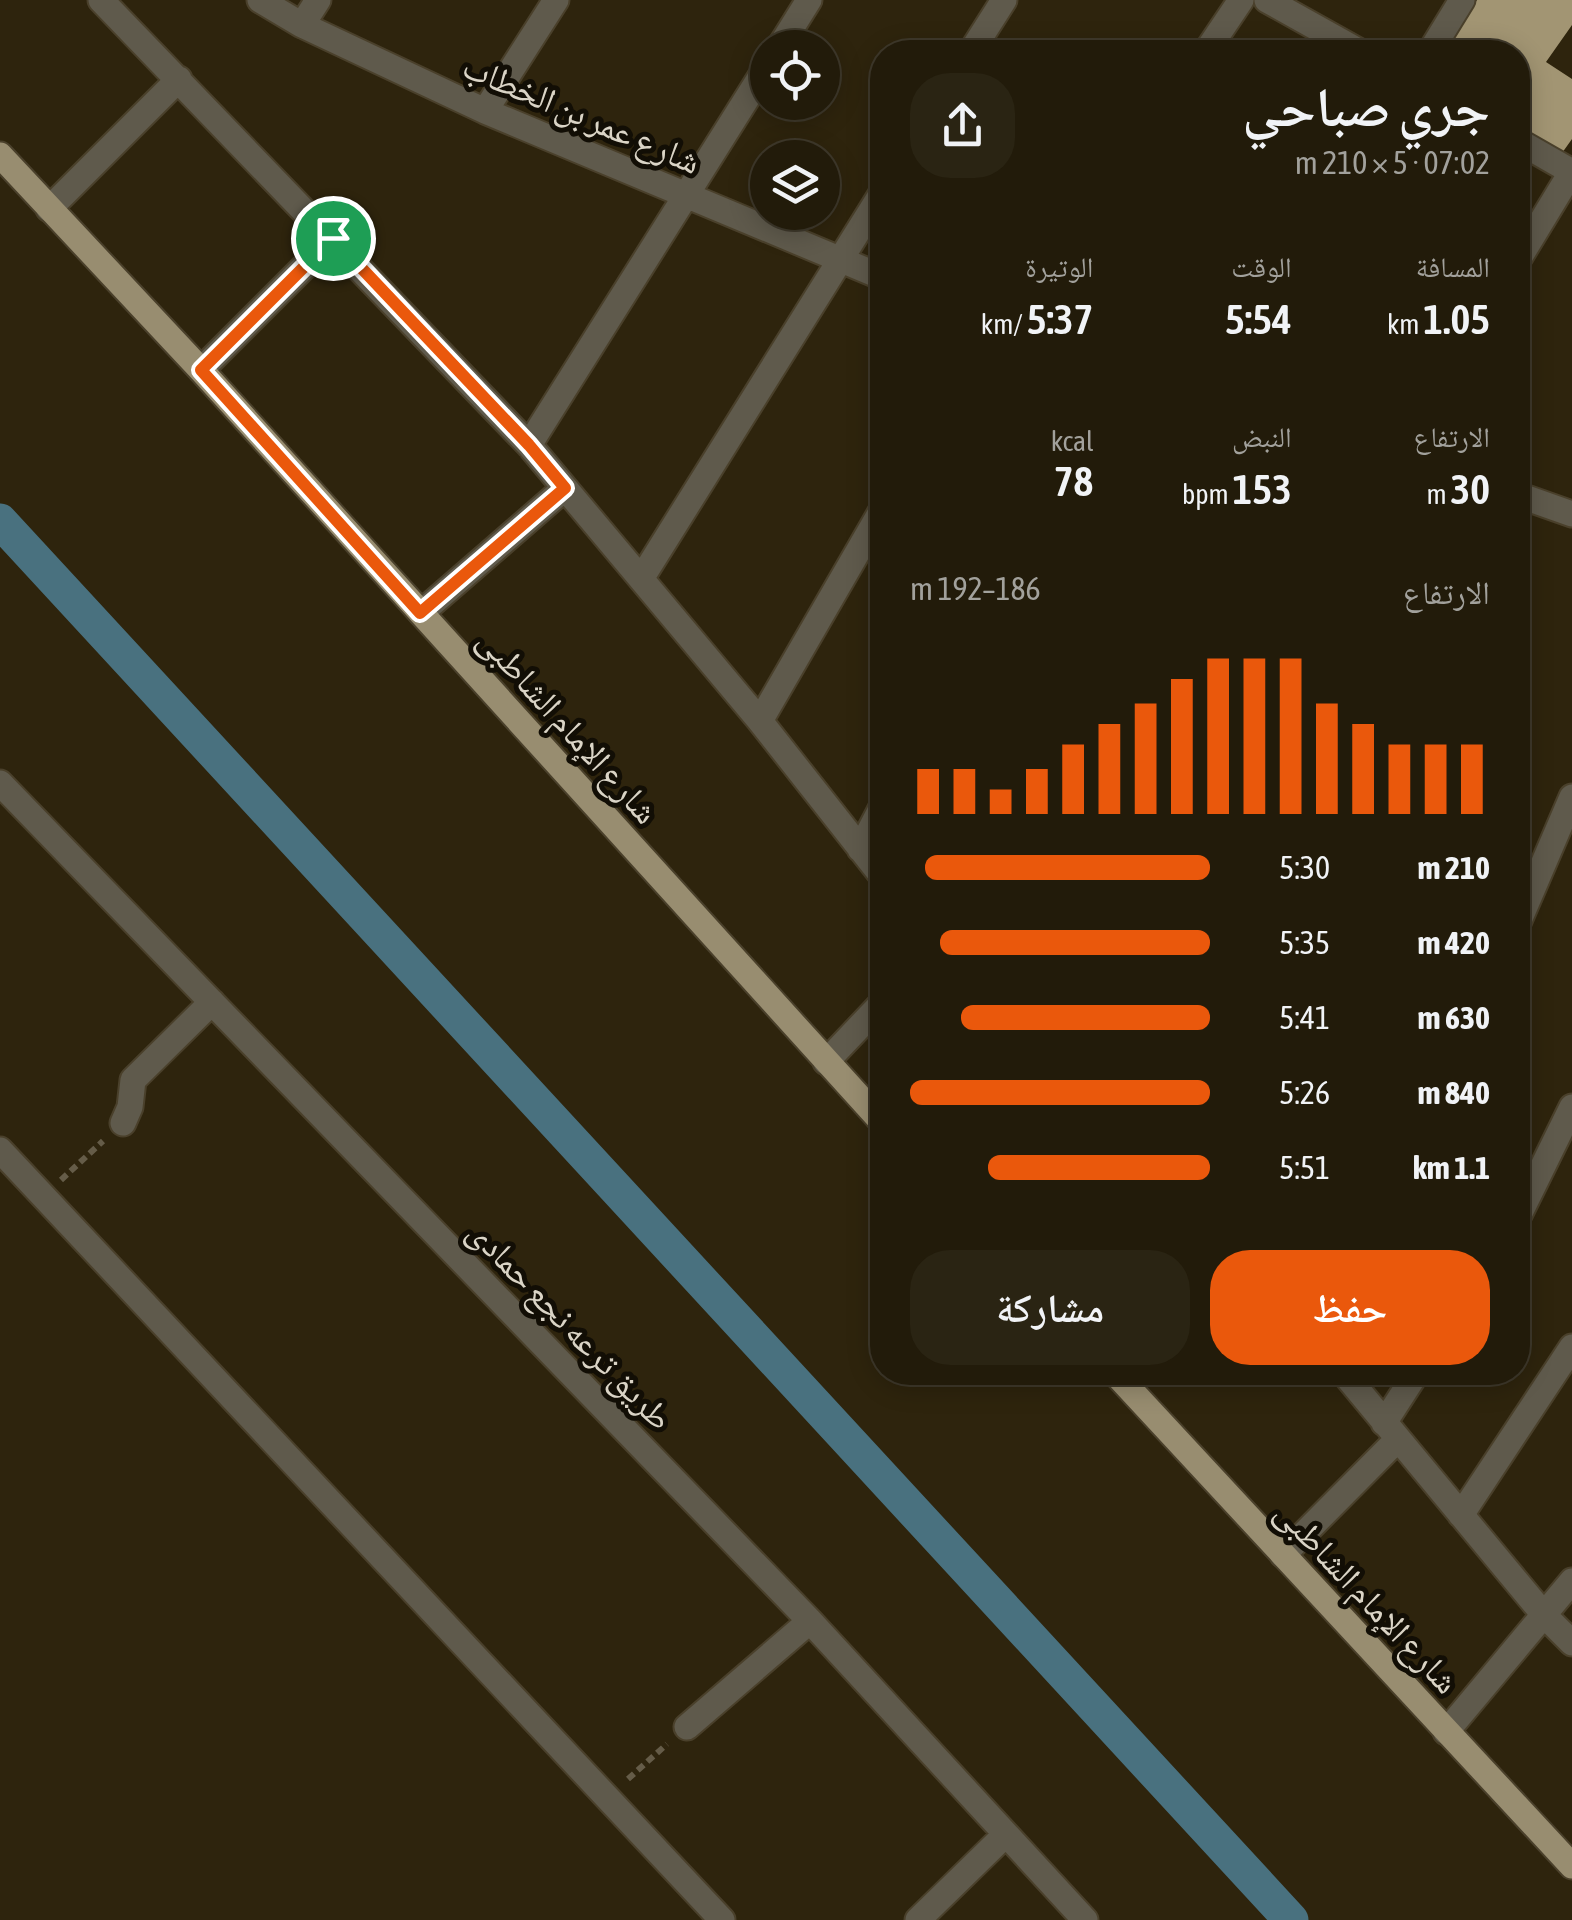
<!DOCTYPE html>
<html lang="ar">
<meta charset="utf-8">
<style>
body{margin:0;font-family:"Asap Condensed","Noto Naskh Arabic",sans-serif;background:#2a2413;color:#f1f3f6;direction:rtl;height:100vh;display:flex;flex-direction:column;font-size:38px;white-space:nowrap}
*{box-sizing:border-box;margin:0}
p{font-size:32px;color:#a2a19c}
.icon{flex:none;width:55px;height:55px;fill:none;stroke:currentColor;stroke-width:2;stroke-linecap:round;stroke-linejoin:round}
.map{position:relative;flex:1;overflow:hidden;direction:ltr}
.panel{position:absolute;left:870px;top:40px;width:660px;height:1345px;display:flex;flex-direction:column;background:#221b0a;border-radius:40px;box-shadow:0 5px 25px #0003,0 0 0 2px #3f392b;direction:rtl}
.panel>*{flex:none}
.controls{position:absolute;left:750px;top:30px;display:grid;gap:20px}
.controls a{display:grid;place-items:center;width:90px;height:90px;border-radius:50%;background:#221b0a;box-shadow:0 5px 25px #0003,0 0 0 2px #3f392b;font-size:50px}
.pin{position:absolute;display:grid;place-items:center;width:85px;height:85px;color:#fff;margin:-42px;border:5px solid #fff;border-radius:50%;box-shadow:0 2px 10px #0007}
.round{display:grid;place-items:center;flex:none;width:105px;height:105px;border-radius:40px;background:#2a2413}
.overview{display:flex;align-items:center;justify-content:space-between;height:170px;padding:0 40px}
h1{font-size:55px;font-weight:600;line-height:75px}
.metrics{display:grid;grid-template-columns:repeat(3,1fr);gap:15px;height:170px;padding:10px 40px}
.metrics div{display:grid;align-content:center}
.metrics b{font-size:42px;font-weight:600}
.metrics small{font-size:28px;font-weight:400}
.metrics p{font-size:28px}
.chart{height:280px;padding:20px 40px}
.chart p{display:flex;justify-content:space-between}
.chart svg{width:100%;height:180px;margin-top:10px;stroke:#ea580c;stroke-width:6}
.primary-button{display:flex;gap:20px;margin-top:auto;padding:20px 40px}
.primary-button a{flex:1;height:115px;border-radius:40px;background:#ea580c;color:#fff;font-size:40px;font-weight:600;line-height:115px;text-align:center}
.primary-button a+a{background:#2a2413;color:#f1f3f6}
ul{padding:0 40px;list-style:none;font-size:32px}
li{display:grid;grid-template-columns:160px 120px 1fr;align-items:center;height:75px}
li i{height:25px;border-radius:12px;background:#ea580c}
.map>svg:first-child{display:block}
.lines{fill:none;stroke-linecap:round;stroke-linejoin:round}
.canal{stroke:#49717f;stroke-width:35}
.building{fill:#a29573}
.minor-casing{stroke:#4a402b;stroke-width:29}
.major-casing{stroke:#4a402b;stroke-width:29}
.path{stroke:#655c48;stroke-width:6;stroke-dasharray:8 5;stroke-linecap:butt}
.minor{stroke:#5f5a4c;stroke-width:25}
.major{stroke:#988d70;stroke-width:25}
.route-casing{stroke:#fff;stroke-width:20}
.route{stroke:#ea580c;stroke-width:12}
.labels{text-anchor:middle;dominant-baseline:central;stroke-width:10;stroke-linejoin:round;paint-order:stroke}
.street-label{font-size:35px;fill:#dad4c6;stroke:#120e05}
</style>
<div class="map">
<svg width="1572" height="1920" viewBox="0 0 1572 1920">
<rect width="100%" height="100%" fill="#2e240d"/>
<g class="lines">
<path class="canal" d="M0,521L1291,1920"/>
</g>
<path class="building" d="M1477,0H1572V25L1546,62L1572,79V139L1562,153L1518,125V52H1442Z"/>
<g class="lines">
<g class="minor-casing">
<path id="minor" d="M101,0L529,445L760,721L882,876
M260,0L302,25L485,111L882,277
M1267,0L1360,52
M302,25L318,0
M779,48L809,0
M971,52L1004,0
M1206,52L1241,0
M1430,52L1462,0
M485,111L556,0
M1518,141L1572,172
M49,209L179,79
M1518,260L1572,171
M201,370L333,238
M529,445L768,65
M1518,495L1572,514
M641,579L882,193
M421,613L565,488
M760,721L882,510
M0,783L810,1621L1085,1920
M860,849L882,807
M1518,923L1572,797
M826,1062L882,1003
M123,1123L130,1107L133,1080L212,1002
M0,1150L722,1920
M1518,1217L1572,1107
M1343,1372L1545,1616L1572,1643
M1384,1423L1417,1372
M1461,1515L1572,1347
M1283,1555L1398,1439
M687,1727L810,1621
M1446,1732L1572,1581
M918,1920L1005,1835"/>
</g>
<g class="major-casing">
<path id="major" d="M0,155L201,370L882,1122
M1114,1372L1572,1866"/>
</g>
<path class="path" d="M61,1180L103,1141
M628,1779L667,1744"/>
<use href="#minor" class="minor"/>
<use href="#major" class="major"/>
</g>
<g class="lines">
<g class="route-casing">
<path id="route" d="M333,238L529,445L565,488L420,613L201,370Z"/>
</g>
<use href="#route" class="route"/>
</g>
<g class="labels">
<g class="street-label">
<text transform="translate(582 113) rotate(23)">شارع عمر بن الخطاب</text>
<text transform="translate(569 725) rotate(48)">شارع الإمام الشاطبى</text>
<text transform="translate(571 1324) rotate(46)">طريق ترعه نجع حمادى</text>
<text transform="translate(1368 1596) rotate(47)">شارع الإمام الشاطبى</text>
</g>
</g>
</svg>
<div class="controls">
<a><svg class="icon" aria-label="locate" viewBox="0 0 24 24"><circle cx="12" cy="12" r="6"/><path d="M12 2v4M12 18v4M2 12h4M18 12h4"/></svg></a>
<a><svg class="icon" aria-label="layers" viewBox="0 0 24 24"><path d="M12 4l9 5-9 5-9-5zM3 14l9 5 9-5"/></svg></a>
</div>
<div class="pin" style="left:333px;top:238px;background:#1e9e55"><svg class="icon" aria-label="arrive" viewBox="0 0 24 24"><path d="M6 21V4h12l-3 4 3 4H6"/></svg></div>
<section class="panel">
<div class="overview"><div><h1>جري صباحي</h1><p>07:02 · 5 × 210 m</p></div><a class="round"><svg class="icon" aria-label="share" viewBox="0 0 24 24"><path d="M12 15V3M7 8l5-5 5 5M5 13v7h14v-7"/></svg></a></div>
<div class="metrics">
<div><p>المسافة</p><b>1.05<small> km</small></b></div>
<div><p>الوقت</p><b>5:54</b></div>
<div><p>الوتيرة</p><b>5:37<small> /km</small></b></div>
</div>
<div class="metrics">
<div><p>الارتفاع</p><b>30<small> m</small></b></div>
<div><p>النبض</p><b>153<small> bpm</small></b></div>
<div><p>kcal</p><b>78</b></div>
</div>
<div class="chart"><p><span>الارتفاع</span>186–192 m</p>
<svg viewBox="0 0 160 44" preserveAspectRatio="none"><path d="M5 44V33M15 44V33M25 44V38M35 44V33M45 44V27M55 44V22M65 44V17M75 44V11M85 44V6M95 44V6M105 44V6M115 44V17M125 44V22M135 44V27M145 44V27M155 44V27"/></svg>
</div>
<ul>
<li><b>210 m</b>5:30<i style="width:95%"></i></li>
<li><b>420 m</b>5:35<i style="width:90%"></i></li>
<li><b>630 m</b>5:41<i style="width:83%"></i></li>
<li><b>840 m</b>5:26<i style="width:100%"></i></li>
<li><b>1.1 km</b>5:51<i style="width:74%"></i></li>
</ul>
<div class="primary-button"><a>حفظ</a><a>مشاركة</a></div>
</section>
</div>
